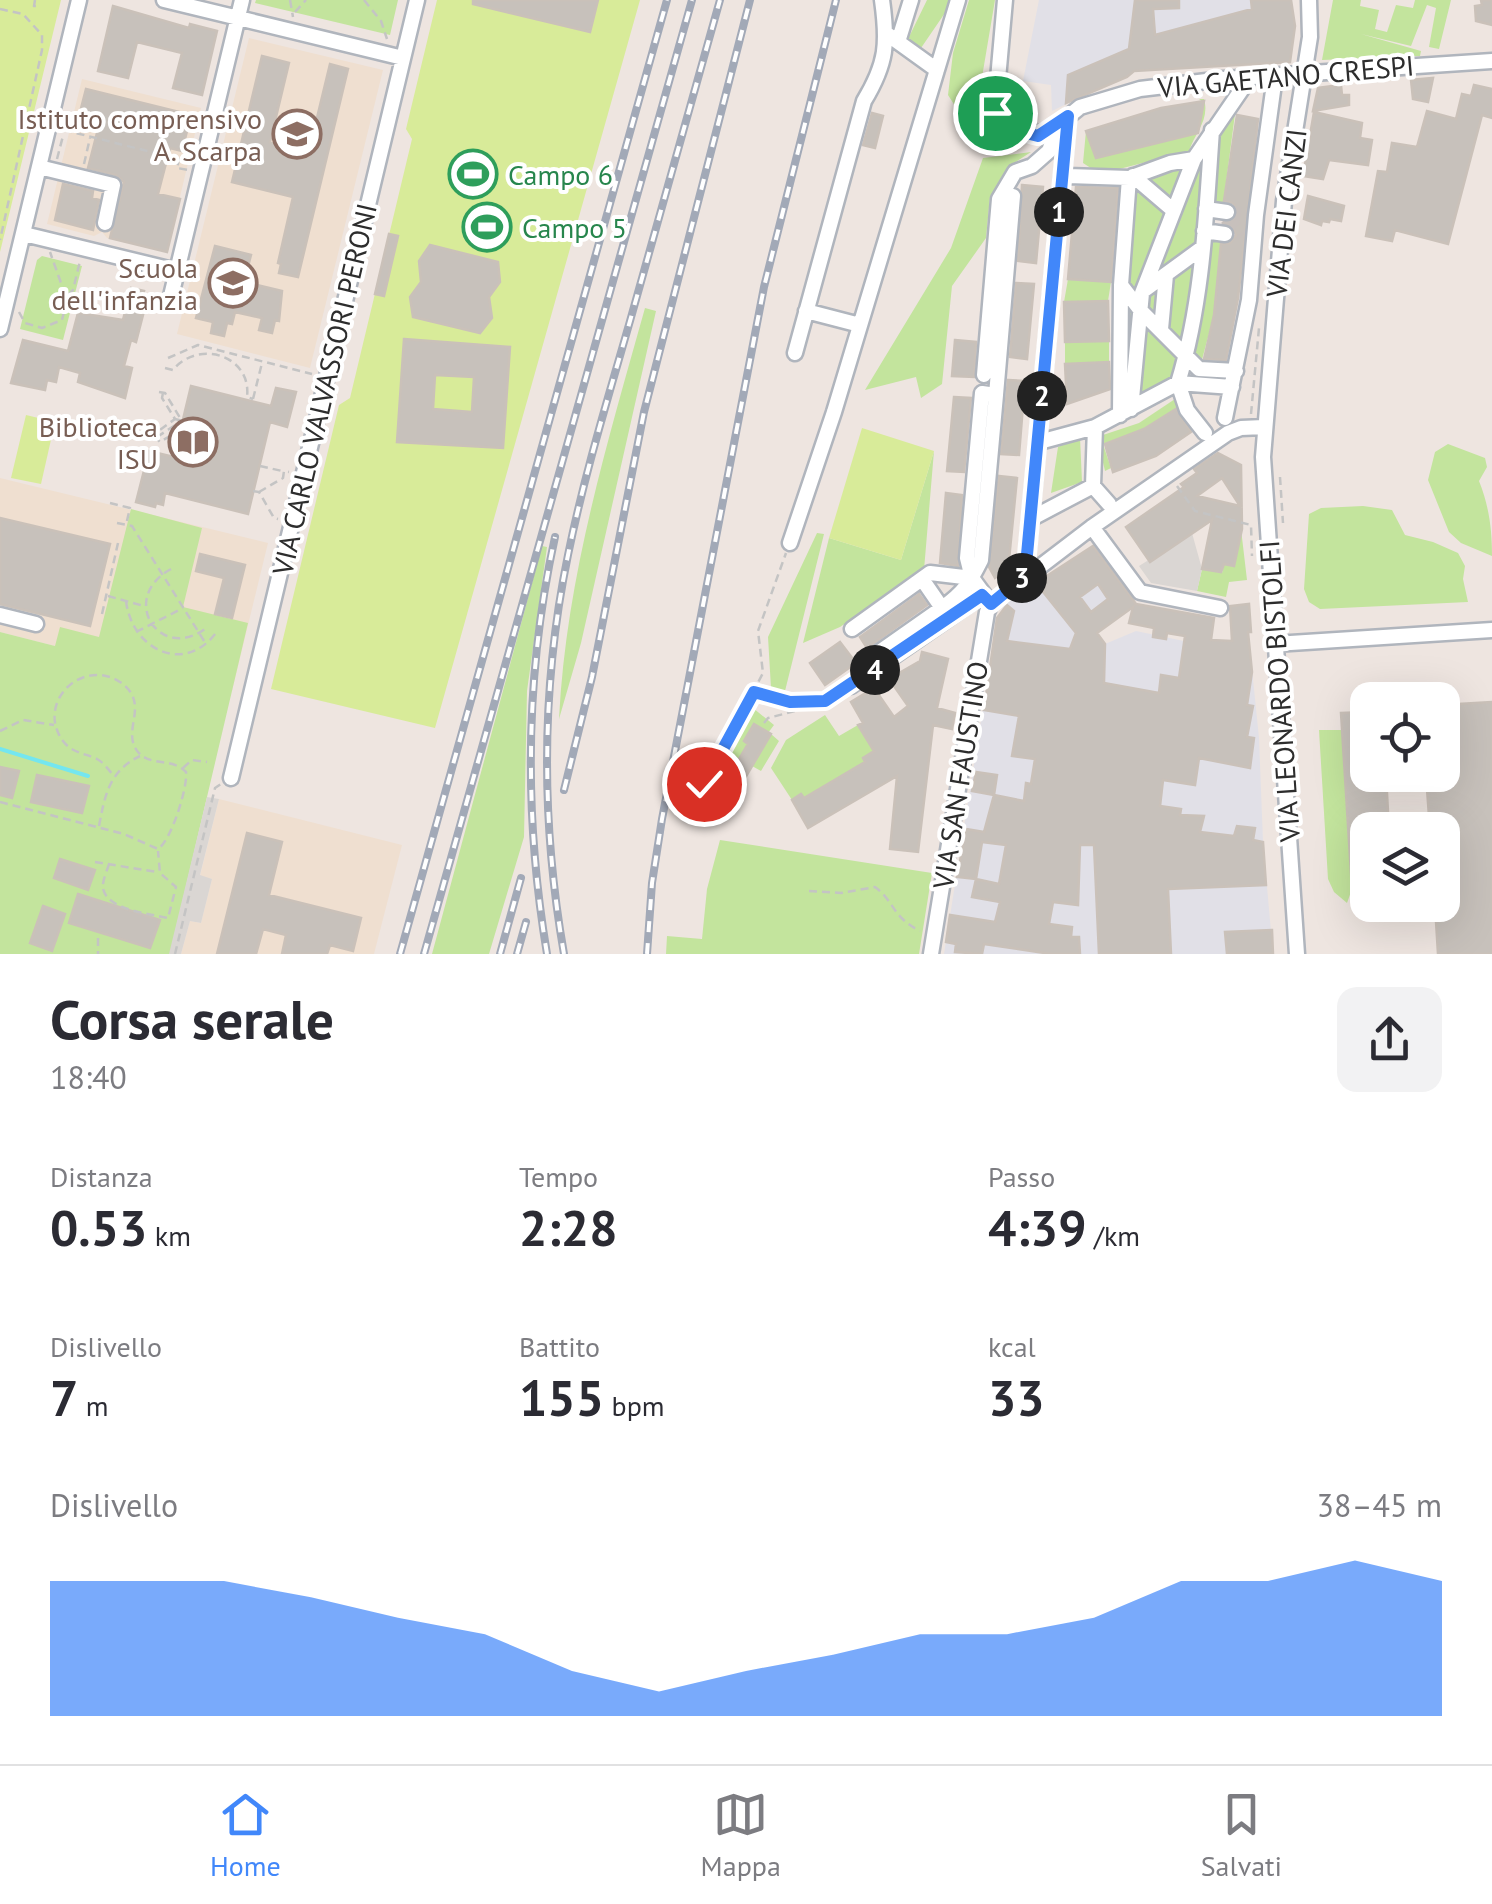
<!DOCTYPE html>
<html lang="it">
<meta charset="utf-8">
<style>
body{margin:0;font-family:"PT Sans",sans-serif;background:#f2f2f3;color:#2b2b33;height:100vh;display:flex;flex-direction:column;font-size:38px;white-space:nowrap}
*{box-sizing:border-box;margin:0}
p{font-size:32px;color:#7c7c81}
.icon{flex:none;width:55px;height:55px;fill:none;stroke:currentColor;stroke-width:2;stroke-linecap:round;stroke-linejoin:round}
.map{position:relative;height:954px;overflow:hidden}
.details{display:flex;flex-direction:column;background:#fff;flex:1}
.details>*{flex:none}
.fabs{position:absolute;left:1350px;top:682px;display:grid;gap:20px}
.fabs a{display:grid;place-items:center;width:110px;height:110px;border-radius:20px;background:#fff;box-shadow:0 10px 40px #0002;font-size:50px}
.pin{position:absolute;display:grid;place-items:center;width:85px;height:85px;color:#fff;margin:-42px;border:5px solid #fff;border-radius:50%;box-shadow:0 2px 10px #0007}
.km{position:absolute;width:50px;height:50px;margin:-25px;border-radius:50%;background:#222;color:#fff;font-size:28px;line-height:50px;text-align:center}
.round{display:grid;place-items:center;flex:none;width:105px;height:105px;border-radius:20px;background:#f2f2f3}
.head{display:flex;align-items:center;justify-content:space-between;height:170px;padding:0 50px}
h1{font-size:55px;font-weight:600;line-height:75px}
.figures{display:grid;grid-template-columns:repeat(3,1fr);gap:15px;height:170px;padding:10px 50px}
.figures div{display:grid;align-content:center}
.figures b{font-size:50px;font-weight:600}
.figures small{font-size:28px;font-weight:400}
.figures p{font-size:28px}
.chart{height:280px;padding:20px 50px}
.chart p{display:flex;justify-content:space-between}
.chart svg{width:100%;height:180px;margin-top:10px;fill:#4187fa;opacity:.7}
.menu{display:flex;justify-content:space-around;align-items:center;height:140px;border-top:2px solid #e1e1e2;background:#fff;font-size:28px;color:#7c7c81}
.menu a{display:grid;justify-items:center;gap:5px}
.menu .selected{color:#4187fa}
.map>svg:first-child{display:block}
.industrial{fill:#e1e0e7}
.education{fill:#efdfd0}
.green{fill:#c3e49d}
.pitch{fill:#d8eb99}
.plaza{fill:#dad6d3}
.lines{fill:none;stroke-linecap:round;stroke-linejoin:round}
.stream{stroke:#74e6ef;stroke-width:4}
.building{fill:#c7c1bb;stroke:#cac1b9;stroke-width:2.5;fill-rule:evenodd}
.minor-tunnel{stroke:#c7c0bc;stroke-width:14;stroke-dasharray:14 7;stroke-linecap:butt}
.minor-casing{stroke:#b0b5bd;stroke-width:19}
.path{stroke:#c4c4c4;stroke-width:2.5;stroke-dasharray:8 5;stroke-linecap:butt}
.minor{stroke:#fff;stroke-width:14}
.rail-casing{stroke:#a2a9b7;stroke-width:8}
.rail{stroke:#fff;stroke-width:4;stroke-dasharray:11;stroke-linecap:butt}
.path-bridge{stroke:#c4c4c4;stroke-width:2.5;stroke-dasharray:8 5;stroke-linecap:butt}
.route-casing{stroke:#fff;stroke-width:20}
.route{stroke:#4187fa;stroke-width:12}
.labels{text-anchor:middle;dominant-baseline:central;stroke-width:8;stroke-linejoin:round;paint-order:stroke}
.street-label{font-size:28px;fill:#2d2d2d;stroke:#fff}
.education-label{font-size:28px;fill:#785e54;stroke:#fff;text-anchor:end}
.leisure-label{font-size:28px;fill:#27864d;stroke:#fff;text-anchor:start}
</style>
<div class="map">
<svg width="1492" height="954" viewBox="0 0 1492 954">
<rect width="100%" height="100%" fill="#eee5e0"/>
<path class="industrial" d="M1039,0H1291L1295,26L1290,62L1134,71L1052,111L1051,85L1023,81Z
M1078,556L1114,607L1090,624L1105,644L1136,631L1217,648L1218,641L1249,640L1259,738L1263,842L1273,954H944L997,619L1005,604Z"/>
<path class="education" d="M249,38L383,70L310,368L177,334Z
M82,79L201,108L167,252L107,238L102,232L94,236L47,224Z
M0,478L268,543L232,691L0,632Z
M219,799L402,845L374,954H181L190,921L201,923L212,879L200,876Z"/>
<path class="green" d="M256,0H398L390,35L255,3Z
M927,0H950L947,10L921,48L908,39Z
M969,0H995L978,101L957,109L948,95L953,53Z
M1333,0H1361L1360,6L1379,10L1375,29L1387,32L1396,5L1413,8L1415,0H1451L1439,49L1429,47L1436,8L1427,5L1411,46L1361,34L1421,51L1420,56L1322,60Z
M1199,99H1204C1210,120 1195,133 1189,151L1100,174L1083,163L1086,131L1096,158L1165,139L1203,102Z
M1235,114L1223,206H1214L1213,165L1221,126Z
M1031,152L1011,165L990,197L986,238L952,286L942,384L921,398L916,377L865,390L951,248L983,158Z
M1210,158L1178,383L1120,415L1129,178L1194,159Z
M1222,237L1214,315L1200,367L1194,355L1198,342L1193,341L1202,311L1206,238Z
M42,256L82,266L63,340L20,329L37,260Z
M1068,279L1111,282L1108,301L1064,302Z
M645,308L656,311L581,643L559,719C566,578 607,444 645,308Z
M1109,341V362L1065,364V342Z
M1175,399L1180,406L1144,429L1103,444L1111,468L1105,471L1097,437L1139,423Z
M1080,437L1082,482L1051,493L1058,447Z
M1448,444L1485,458L1487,467L1479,481C1489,506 1492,529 1492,556L1461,543L1449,532L1428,480L1435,452Z
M934,451L924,570L840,627L803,643L829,538L901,560Z
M1363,506L1392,510L1405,535L1433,542L1458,553L1465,566L1463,579L1468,602L1320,609L1309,602L1304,589L1309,514L1321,508Z
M131,509L202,528L183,607L248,623L170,954H0V632L55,646L60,627L99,637Z
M1241,529L1247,580L1229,582L1226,597L1197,591L1202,569L1222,573L1224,564L1234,566Z
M817,533L824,534L785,691L771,688L768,637Z
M542,546L547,547L527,691L524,837L489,954H432Z
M753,708L774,725L768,733L748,744L758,755L771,734L779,741L761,771L727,752Z
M825,715L839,736L858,725L875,751L863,758L865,762L804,798L801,795L792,800L771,768L786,740Z
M1319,730H1342L1352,889L1347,903L1334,892L1328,879Z
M720,840L932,873L919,954H666L667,936L702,939L707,889Z"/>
<path class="pitch" d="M0,0H61L0,252Z
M437,0H640L435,728L271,689L339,405L350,398L412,139L406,129Z
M26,415L55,422L41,484L11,478Z
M862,428L934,451L901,560L829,538Z"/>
<path class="plaza" d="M1192,533L1202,569L1197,591L1151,583L1139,566Z
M207,797L219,799L200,875L212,879L201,923L190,921L181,954H169Z"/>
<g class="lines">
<path class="stream" d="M0,749L88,776"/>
</g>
<path class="building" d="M473,0H598L590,32L473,4Z
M1135,0H1179V8L1153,9L1155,35L1252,9L1251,0H1291L1295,26L1290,62L1134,71L1127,77L1066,103L1068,75L1129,49Z
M1481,0H1492V25L1476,21L1475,6L1482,5Z
M113,6L189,28L190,24L217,31L202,95L173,88L182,53L137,42L128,78L98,71Z
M262,56L289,63L270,142L309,151L330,64L348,69L298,277L279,273L281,264L278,263L293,197L232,182Z
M1433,78L1428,102L1413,99L1411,80Z
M1341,85L1342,95H1349V105L1313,111L1318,88Z
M1474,85L1492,89V118L1482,115L1448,244L1395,230L1392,241L1366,236L1378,171L1387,172L1392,143L1417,147L1427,111L1456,119L1462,94L1471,96Z
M86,89L191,115L182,151L170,148L158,194L180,199L167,252L110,238L124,182L116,175L88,168L98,129L77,124Z
M1204,101L1198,133L1096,158L1086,131L1161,108Z
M1314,112L1362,123L1360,138L1372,140L1368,165L1329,160L1323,179L1303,176Z
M872,113L883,116L875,148L863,145Z
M1237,115L1258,119L1238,298L1226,360L1204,359L1214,315L1221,244L1230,243L1236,235L1232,226L1226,223L1235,219L1237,209L1233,203L1224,201Z
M63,184L93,191L92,198L99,200L93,230L55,220Z
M1022,185L1043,187L1036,263L1018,261Z
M1076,187L1118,188L1111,282L1068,279Z
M1308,196L1344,206L1341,221L1330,219L1329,222L1322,221L1321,225L1304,219Z
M389,234L398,236L384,296L375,294Z
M430,245L498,262L500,282L489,297L492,318L480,333L413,317L410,297L421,282L419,261Z
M215,246L251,255L244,282L282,291L279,321L275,320L272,333L259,330L262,318L235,312L232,324L227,323L224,336L211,333L213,322L196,318Z
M1016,283L1034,284L1027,359L1010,357Z
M131,288L144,291L139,314L143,315L136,342L131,340L124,366L132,368L125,398L78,382L80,373L59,367L56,382L47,380L45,390L11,383L23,340L68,351L78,313L123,320Z
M1108,301L1109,341L1065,342L1064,302Z
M404,339L510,347L503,448L397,442ZM435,375L474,377L472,412L433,409Z
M955,340L976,342L974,377L952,376Z
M1109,362L1110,389L1067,404L1065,364Z
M1008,380L1025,381L1019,455L1001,454Z
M191,386L271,406L276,388L296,392L287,427L270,422L248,514L165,493L163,505L156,503L155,507L136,502L149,451L174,457Z
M954,397L971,398L964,472L947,471Z
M1176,409L1191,432L1156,456L1113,472L1105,444L1144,429Z
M1218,453L1241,465L1242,529L1234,566L1224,564L1221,572L1202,569L1212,520L1150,562L1126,527L1184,487L1181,484L1197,473L1194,469ZM1222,478L1240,506L1197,496Z
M999,476L1017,478L1009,560L1013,565L995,578L989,567Z
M946,493L962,495L958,566L940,563Z
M0,518L110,544L90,626L0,604Z
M1093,546L1136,604L1214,618L1211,640L1232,641L1230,606L1249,604L1251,632H1248L1252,672L1247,705L1253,706L1247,737L1254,738L1250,768L1199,758L1195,785L1163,780L1160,806L1181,809L1180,815L1204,816L1200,832L1234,836L1237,826L1255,828L1253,840L1263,842L1266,885L1168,889L1171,954H1099L1094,845H1080L1078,905L1053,902L1049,924L1072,927L1071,937H1079L1080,954H1051L984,944L982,954L955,952L956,944L946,942L950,915L995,922L1000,902L972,897L976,879L957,877L966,829L984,832L994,795L1024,801L1026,783L1031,784L1035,759L1012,756L1019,716L984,710L997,618L1007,605L1014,611L1007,641L1070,649L1076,633L1036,583ZM1098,584L1108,599L1091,612L1080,597ZM1133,607L1129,623L1154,628L1153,637L1166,639L1167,633L1185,636L1179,678L1161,675L1159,693L1104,683L1105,644L1097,633ZM982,842L1006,845L999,884L976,879Z
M200,554L245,565L232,618L215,614L224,578L196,571Z
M919,594L927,605L867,648L860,637Z
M840,642L856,663L825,685L810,663Z
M922,652L948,659L937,708L955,713L952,729L933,725L918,852L890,849L897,776L808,828L792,800L801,794L804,798L865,762L863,758L874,751L858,725L863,723L851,702L874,688L894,717L908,706L889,679L920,661Z
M1492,702V954H1438L1435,905H1442V830H1430L1426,775H1442V705Z
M1368,712V775H1386L1389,830H1368V888L1352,889L1341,713Z
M754,724L771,734L722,817L708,809L719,791L710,785L717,772L728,778L748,744L744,741Z
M0,767L19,771L12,798L0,795Z
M976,772L997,775L994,795L972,791Z
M37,775L89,786L82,813L31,802Z
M247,833L282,842L269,895L361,918L353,951L330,945L327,954H282L286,935L263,929L256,954H217Z
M60,859L95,870L88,890L54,878Z
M78,894L160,920L150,948L69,923Z
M43,906L65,914L52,951L30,943Z
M1272,930L1273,954H1227L1225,932Z"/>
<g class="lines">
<path class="minor-tunnel" d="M1227,212L1248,215
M1226,218L1243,235"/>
<g class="minor-casing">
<path id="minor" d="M164,0L403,58
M1005,0L995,113C1007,137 1037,139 1057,125
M887,34L937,70
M898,42L911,0
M39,167L113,185L105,223
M1068,176L1129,178
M1133,176L1174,211
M1206,209L1227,212
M1204,231L1225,234
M24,234L177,271
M1121,285L1141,311L1199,369L1236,371
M1143,291L1202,248
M171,296L242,0
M806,311L860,325
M0,329L79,0
M1161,329L1166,275
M795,353L864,101C887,63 888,43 882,0
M984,375L999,199L1015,172L1032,166L1049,151L1058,125L1080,107L1140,89L1223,79L1492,61
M996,395L1013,196
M1131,409L1142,293L1194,159L1242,89
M1120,415L1121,285L1129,178L1170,163L1194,159
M1225,418L1249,300L1256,215L1273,91
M1205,433L1187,410L1178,383L1232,387
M1043,441L1095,427
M1109,504L1093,486L1095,427L1178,383C1203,301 1206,215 1212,130
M1036,516L1093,486
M1092,527L1140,592L1220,608
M790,543L834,412L958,0
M1025,576L1068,116
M922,579L942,608C964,592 969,584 981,560L996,395L982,393L967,558L972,578L991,604
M0,615L36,624
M852,629L930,573L972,578
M1275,644L1492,630
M868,660L942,608
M851,686L982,595
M231,778L417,0
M931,954L987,612L991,604L1092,527L1228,433L1241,428L1264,427
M1297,954L1263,457L1284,201L1310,37L1309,0"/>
</g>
<path class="path" d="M35,0L34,6H37
M290,0L293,17
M364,0L381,21L387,39
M0,9L23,14L42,35V50L0,240
M295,12L306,0
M64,130L179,159L177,168L188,170
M57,159L63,136
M84,164L90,138
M68,295L73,290L80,261
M19,312L25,323L42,328L62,320L67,300L50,252
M168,358L198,345L312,374
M165,368L173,370C198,339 252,355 247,397L253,399
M159,392L165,393L182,421
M253,399L262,363
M1251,414L1259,328
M149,434L153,435L175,419L162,398L163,393
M154,436L160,442L180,430
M157,437L180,422
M260,466L282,471
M1280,477L1283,523
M1177,486L1195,511L1251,525L1252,556
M253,491L259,492L274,518L278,519
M259,492L283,478L284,471L289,472
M110,503L130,508L126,525
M117,523L132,526L206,644
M171,569C118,598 159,662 205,629
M108,596L144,606
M126,601C132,651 187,676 218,630
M102,614L118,543
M136,632L183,608
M756,692C784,701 812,709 839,693
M764,723L768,718L795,711L799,703
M0,731L23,720L54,725
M183,768L192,760L207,762
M704,785L763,673L758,631L786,553
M0,802L124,834L158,849C171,841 188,787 186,772C171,757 151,767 138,752C120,730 152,704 120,682C82,657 35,703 63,741C72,753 84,753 97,759C103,762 109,770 113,775
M99,826C105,795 109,771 140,756
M95,862L157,872
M109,864C107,871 102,881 103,888C106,910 151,914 168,918L176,887L160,873L158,851
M809,891L841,893L875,887C895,902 892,917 920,931
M98,938V954
M175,954L215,788L221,784"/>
<use href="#minor" class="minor"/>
<g class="rail-casing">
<path id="rail" d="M564,790L592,677L644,412L750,0
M400,954L667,0
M424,954L692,0
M500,954L521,878
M517,954L526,922
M547,954C524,816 525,674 555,537
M564,954C541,822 541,686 568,555C584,476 608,398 630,321C660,214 690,107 720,0
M647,954L652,883L662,819L764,287L836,0"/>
</g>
<use href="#rail" class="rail"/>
<path class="path-bridge" d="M175,419L183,421"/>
</g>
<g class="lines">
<g class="route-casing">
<path id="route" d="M704,784L754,692L790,702L825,701L982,595L991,604L1025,576L1068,116L1038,136L1007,128L995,113"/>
</g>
<use href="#route" class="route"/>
</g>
<defs>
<g id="school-ring" transform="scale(2.5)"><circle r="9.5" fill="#fff" stroke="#8d6e63" stroke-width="1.5"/><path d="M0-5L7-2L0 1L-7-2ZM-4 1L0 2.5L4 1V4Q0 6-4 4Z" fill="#8d6e63"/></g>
<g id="stadium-ring" transform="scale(2.5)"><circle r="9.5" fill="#fff" stroke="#2e9e5b" stroke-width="1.5"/><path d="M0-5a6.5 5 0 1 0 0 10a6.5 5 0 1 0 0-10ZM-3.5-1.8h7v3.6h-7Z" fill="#2e9e5b"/></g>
<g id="library-ring" transform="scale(2.5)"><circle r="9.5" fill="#fff" stroke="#8d6e63" stroke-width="1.5"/><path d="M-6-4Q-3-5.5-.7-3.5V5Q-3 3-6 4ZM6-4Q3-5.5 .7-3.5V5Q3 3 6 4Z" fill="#8d6e63"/></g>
</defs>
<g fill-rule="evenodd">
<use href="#school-ring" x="297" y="134"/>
<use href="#stadium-ring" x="473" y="174"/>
<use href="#stadium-ring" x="487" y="227"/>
<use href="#school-ring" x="233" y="283"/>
<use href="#library-ring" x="193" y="442"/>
</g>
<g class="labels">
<g class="street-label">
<text transform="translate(1286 76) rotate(-5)">VIA GAETANO CRESPI</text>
<text transform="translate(1286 213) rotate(-83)">VIA DEI CANZI</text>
<text transform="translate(324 389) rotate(-77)">VIA CARLO VALVASSORI PERONI</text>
<text transform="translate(1279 691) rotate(-94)">VIA LEONARDO BISTOLFI</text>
<text transform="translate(960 775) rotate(-81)">VIA SAN FAUSTINO</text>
</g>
<g class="education-label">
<text x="262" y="118">Istituto comprensivo<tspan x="262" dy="32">A. Scarpa</tspan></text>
<text x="198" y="267">Scuola<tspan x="198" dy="32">dell'infanzia</tspan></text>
<text x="158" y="426">Biblioteca<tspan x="158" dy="32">ISU</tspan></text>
</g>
<g class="leisure-label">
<text x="508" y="174">Campo 6</text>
<text x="522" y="227">Campo 5</text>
</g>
</g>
</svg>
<div class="fabs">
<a><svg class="icon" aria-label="locate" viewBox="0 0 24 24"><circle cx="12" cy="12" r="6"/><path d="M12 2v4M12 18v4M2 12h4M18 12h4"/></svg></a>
<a><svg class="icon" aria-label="layers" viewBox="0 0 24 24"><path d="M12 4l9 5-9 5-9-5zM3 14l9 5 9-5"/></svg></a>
</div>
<div class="pin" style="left:995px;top:113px;background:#1e9e55"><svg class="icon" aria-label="arrive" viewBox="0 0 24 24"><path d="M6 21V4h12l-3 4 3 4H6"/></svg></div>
<div class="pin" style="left:704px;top:784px;background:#d93025"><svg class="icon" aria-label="check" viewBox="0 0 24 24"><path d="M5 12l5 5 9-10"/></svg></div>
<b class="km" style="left:1059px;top:212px">1</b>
<b class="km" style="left:1042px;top:396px">2</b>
<b class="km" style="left:1022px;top:578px">3</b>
<b class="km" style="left:875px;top:670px">4</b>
</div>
<section class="details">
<div class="head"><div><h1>Corsa serale</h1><p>18:40</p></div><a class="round"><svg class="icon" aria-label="share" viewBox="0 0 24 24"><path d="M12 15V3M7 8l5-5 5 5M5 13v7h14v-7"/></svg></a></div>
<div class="figures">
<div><p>Distanza</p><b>0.53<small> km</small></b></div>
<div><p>Tempo</p><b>2:28</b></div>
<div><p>Passo</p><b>4:39<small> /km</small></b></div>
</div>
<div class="figures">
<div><p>Dislivello</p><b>7<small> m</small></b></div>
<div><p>Battito</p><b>155<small> bpm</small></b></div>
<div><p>kcal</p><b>33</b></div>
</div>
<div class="chart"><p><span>Dislivello</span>38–45 m</p>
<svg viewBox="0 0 160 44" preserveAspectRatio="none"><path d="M0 44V11L10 11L20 11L30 15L40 20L50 24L60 33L70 38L80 33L90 29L100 24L110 24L120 20L130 11L140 11L150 6L160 11V44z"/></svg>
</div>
</section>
<nav class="menu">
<a class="selected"><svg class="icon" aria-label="home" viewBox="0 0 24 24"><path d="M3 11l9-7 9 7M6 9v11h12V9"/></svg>Home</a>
<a><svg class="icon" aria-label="map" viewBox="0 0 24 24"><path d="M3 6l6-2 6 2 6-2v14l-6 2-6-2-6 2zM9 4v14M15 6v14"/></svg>Mappa</a>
<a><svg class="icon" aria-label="saved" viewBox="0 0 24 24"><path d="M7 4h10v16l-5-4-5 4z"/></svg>Salvati</a>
</nav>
